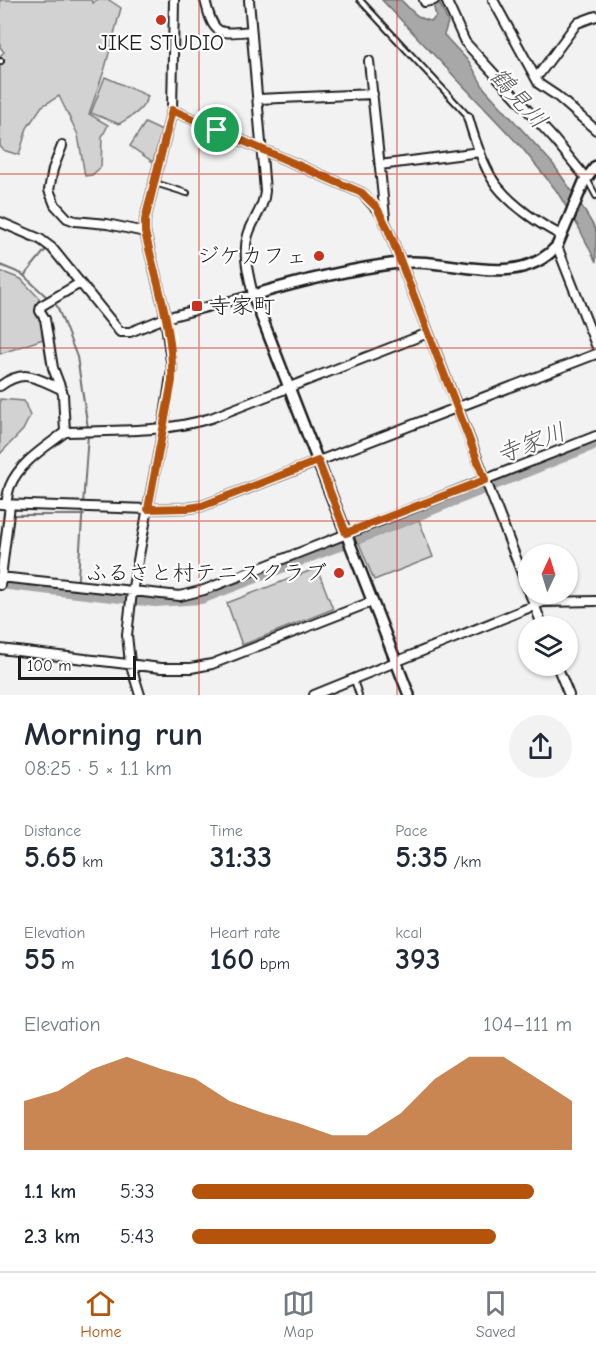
<!DOCTYPE html>
<meta charset="utf-8">
<style>
body{margin:0;font-family:"Comic Neue","Klee One",sans-serif;background:#f2f2f3;color:#1f2937;height:100vh;display:flex;flex-direction:column;font-size:22px;white-space:nowrap}
*{box-sizing:border-box;margin:0}
p{font-size:20px;color:#747a83}
.icon{flex:none;width:33px;height:33px;fill:none;stroke:currentColor;stroke-width:2;stroke-linecap:round;stroke-linejoin:round}
.map{position:relative;height:695px;overflow:hidden}
.panel{display:flex;flex-direction:column;background:#fff;flex:1}
.panel>*{flex:none}
.needle{width:39px;rotate:4deg}
.fabs{position:absolute;left:518px;top:544px;display:grid;gap:12px}
.fabs a{display:grid;place-items:center;width:60px;height:60px;border-radius:50%;background:#fff;box-shadow:0 2px 4px #0004;font-size:30px}
.scale{position:absolute;left:18px;bottom:15px;width:118px;box-sizing:border-box;padding-left:6px;border:3px solid #1c1c1c;border-top:0;font-size:16px;line-height:21px;white-space:nowrap;color:#1c1c1c;-webkit-text-stroke:4px #fff;paint-order:stroke}
.pin{position:absolute;display:grid;place-items:center;width:51px;height:51px;color:#fff;margin:-26px;border:3px solid #fff;border-radius:50%;box-shadow:0 2px 6px #0007}
.round{display:grid;place-items:center;flex:none;width:63px;height:63px;border-radius:32px;background:#f2f2f3}
.head{display:flex;align-items:center;justify-content:space-between;height:102px;padding:0 24px}
h1{font-size:33px;font-weight:600;line-height:45px}
.figures{display:grid;grid-template-columns:repeat(3,1fr);gap:9px;height:102px;padding:6px 24px}
.figures div{display:grid;align-content:center}
.figures b{font-size:30px;font-weight:600}
.figures small{font-size:16px;font-weight:400}
.figures p{font-size:16px}
.chart{height:168px;padding:12px 24px}
.chart p{display:flex;justify-content:space-between}
.chart svg{width:100%;height:108px;margin-top:6px;fill:#b45309;opacity:.7}
ul{padding:0 24px;list-style:none;font-size:20px}
li{display:grid;grid-template-columns:96px 72px 1fr;align-items:center;height:45px}
li i{height:15px;border-radius:8px;background:#b45309}
.tab-bar{display:flex;justify-content:space-around;align-items:center;height:84px;border-top:2px solid #e0e1e3;background:#fff;font-size:16px;color:#747a83}
.tab-bar a{display:grid;justify-items:center;gap:3px}
.tab-bar .selected{color:#b45309}
.map>svg:first-child{display:block}
.green{fill:#d2d2d2;stroke:#777;stroke-width:1.5}
.water{fill:#a8a8a8;stroke:#707070;stroke-width:1.5}
.lines{fill:none;stroke-linecap:round;stroke-linejoin:round}
.stream{stroke:#707070;stroke-width:2}
.river{stroke:#a8a8a8;stroke-width:14}
.service-casing{stroke:#1c1c1c;stroke-width:8}
.minor-casing{stroke:#1c1c1c;stroke-width:12}
.tertiary-casing{stroke:#1c1c1c;stroke-width:14}
.service{stroke:#fff;stroke-width:4}
.minor{stroke:#fff;stroke-width:8}
.tertiary{stroke:#fff;stroke-width:9}
.route-casing{stroke:#fff;stroke-width:12}
.route{stroke:#b45309;stroke-width:8}
.grid{fill:none;stroke:#c8321e;stroke-width:1.5;stroke-opacity:0.55}
.poi-dot{fill:#c8321e;stroke:#fff;stroke-width:2}
.labels{text-anchor:middle;dominant-baseline:central;stroke-width:4.5;stroke-linejoin:round;paint-order:stroke}
.poi-label{font-size:22px;fill:#1c1c1c;stroke:#fff;text-anchor:end}
.water-label{font-size:24px;font-style:italic;fill:#5b5b5b;stroke:#fff}
</style>
<div class="map">
<svg width="596" height="695" viewBox="0 0 596 695">
<rect width="100%" height="100%" fill="#f2f2f2"/>
<filter id="ink" filterUnits="userSpaceOnUse"><feTurbulence type="fractalNoise" baseFrequency=".0167" numOctaves="2"/><feDisplacementMap in="SourceGraphic" scale="12" xChannelSelector="R" yChannelSelector="G"/><feConvolveMatrix kernelMatrix="1 2 1 2 8 2 1 2 1" color-interpolation-filters="sRGB"/></filter>
<g filter="url(#ink)">
<path class="green" d="M0,0H91L93,3L96,0H109L121,8L105,68L89,114L108,125L102,137L101,167L92,175L85,176L78,135L59,96L42,106L27,128L19,155L3,150L0,146V56L4,52L0,47Z
M105,77L148,96C142,112 133,115 119,124L91,113Z
M145,123L162,131L153,162L130,146Z
M0,271L21,279L39,298L43,339L0,354Z
M0,399L24,401L30,416L23,430L0,454Z
M419,520L433,557L374,580L359,543Z
M317,568L333,609L242,645L227,603Z"/>
<path class="water" d="M382,0H401C410,9 419,21 432,21L436,16L432,0H438L448,22L444,35L470,63L484,88L553,164L578,200L596,230V262L578,226L556,190L522,148Z"/>
<g class="lines">
<path class="stream" d="M0,227L47,248L24,276
M0,265L22,274L49,299
M53,303L57,306L77,357L88,428
M12,515H84
M77,591L88,434"/>
<path class="river" d="M0,582L155,600L201,597L409,517L596,442"/>
<g class="service-casing">
<path id="service" d="M360,0L468,116
M0,62L1,61
M587,179L596,196
M155,183L187,193
M354,680L359,695"/>
</g>
<g class="minor-casing">
<path id="minor" d="M205,0C214,36 217,34 251,31
M424,0L425,2L434,0
M446,0L465,42L554,139L586,178
M493,0L539,84L557,96L596,130
M369,61L385,217
M535,77L540,73L577,23L596,16
M258,99L373,94
M172,110L362,193L381,214L388,229L528,589
M468,117C474,138 484,169 497,186C513,206 539,224 561,235
M62,146L53,169L49,190L55,205L67,218L75,221L107,224L145,232
M380,165L480,152
M0,222L40,239L52,248L120,332H130L165,318L253,295C249,276 242,254 248,235C253,219 264,208 265,191L249,0
M557,246L596,345
M0,386C25,368 36,378 61,389
M65,432C115,430 163,433 211,418L428,333
M0,504L148,509L188,508L202,506L596,354
M6,505C7,499 8,491 10,486C20,462 46,447 65,432L63,394L53,368L45,319L40,311L41,306L80,283
M0,577L180,596L204,590L596,436
M0,585L10,505
M530,594L543,627
M0,649L161,668H191L212,664L371,602
M557,666L569,695
M140,695L130,663L127,635L132,592L163,429L172,369L164,309L145,232V220L172,110L174,0
M314,695L543,602L596,601"/>
</g>
<g class="tertiary-casing">
<path id="tertiary" d="M409,695L253,295C301,281 349,269 398,263C449,256 516,292 557,246L584,182L596,166"/>
</g>
<use href="#service" class="service"/>
<use href="#minor" class="minor"/>
<use href="#tertiary" class="tertiary"/>
</g>
</g>
<g class="lines" filter="url(#ink)">
<g class="route-casing">
<path id="route" d="M172,110L362,193L377,208L388,229L485,480L346,533L318,461L202,506L188,508L148,509L172,381C174,331 156,281 145,232V220Z"/>
</g>
<use href="#route" class="route"/>
</g>
<path class="grid" d="M199,0V695M397,0V695M0,174H596M0,348H596M0,521H596"/>
<g class="poi-dot">
<circle cx="161" cy="20" r="6"/>
<circle cx="319" cy="256" r="6"/>
<rect x="191" y="300" width="12" height="12" rx="3"/>
<circle cx="339" cy="573" r="6"/>
</g>
<g class="labels">
<g class="poi-label">
<text x="161" y="43" text-anchor="middle">JIKE STUDIO</text>
<text x="307" y="256">ジケカフェ</text>
<text x="209" y="306" text-anchor="start">寺家町</text>
<text x="327" y="573">ふるさと村テニスクラブ</text>
</g>
<g class="water-label">
<text transform="translate(519 98) rotate(48)">鶴見川</text>
<text transform="translate(531 443) rotate(-21)">寺家川</text>
</g>
</g>
</svg>
<div class="fabs">
<a><svg class="needle" viewBox="-14 -14 28 28"><path d="M0-13l5 13h-10z" fill="#e53935"/><path d="M0 13l5-13h-10z" fill="#747a83"/></svg></a>
<a><svg class="icon" aria-label="layers" viewBox="0 0 24 24"><path d="M12 4l9 5-9 5-9-5zM3 14l9 5 9-5"/></svg></a>
</div>
<div class="scale">100 m</div>
<div class="pin" style="left:217px;top:130px;background:#1e9e55"><svg class="icon" aria-label="arrive" viewBox="0 0 24 24"><path d="M6 21V4h12l-3 4 3 4H6"/></svg></div>
</div>
<section class="panel">
<div class="head"><div><h1>Morning run</h1><p>08:25 · 5 × 1.1 km</p></div><a class="round"><svg class="icon" aria-label="share" viewBox="0 0 24 24"><path d="M12 15V3M7 8l5-5 5 5M5 13v7h14v-7"/></svg></a></div>
<div class="figures">
<div><p>Distance</p><b>5.65<small> km</small></b></div>
<div><p>Time</p><b>31:33</b></div>
<div><p>Pace</p><b>5:35<small> /km</small></b></div>
</div>
<div class="figures">
<div><p>Elevation</p><b>55<small> m</small></b></div>
<div><p>Heart rate</p><b>160<small> bpm</small></b></div>
<div><p>kcal</p><b>393</b></div>
</div>
<div class="chart"><p><span>Elevation</span>104–111 m</p>
<svg viewBox="0 0 160 44" preserveAspectRatio="none"><path d="M0 44V24L10 20L20 11L30 6L40 11L50 15L60 24L70 29L80 33L90 38L100 38L110 29L120 15L130 6L140 6L150 15L160 24V44z"/></svg>
</div>
<ul>
<li><b>1.1 km</b>5:33<i style="width:90%"></i></li>
<li><b>2.3 km</b>5:43<i style="width:80%"></i></li>
</ul>
</section>
<nav class="tab-bar">
<a class="selected"><svg class="icon" aria-label="home" viewBox="0 0 24 24"><path d="M3 11l9-7 9 7M6 9v11h12V9"/></svg>Home</a>
<a><svg class="icon" aria-label="map" viewBox="0 0 24 24"><path d="M3 6l6-2 6 2 6-2v14l-6 2-6-2-6 2zM9 4v14M15 6v14"/></svg>Map</a>
<a><svg class="icon" aria-label="saved" viewBox="0 0 24 24"><path d="M7 4h10v16l-5-4-5 4z"/></svg>Saved</a>
</nav>
